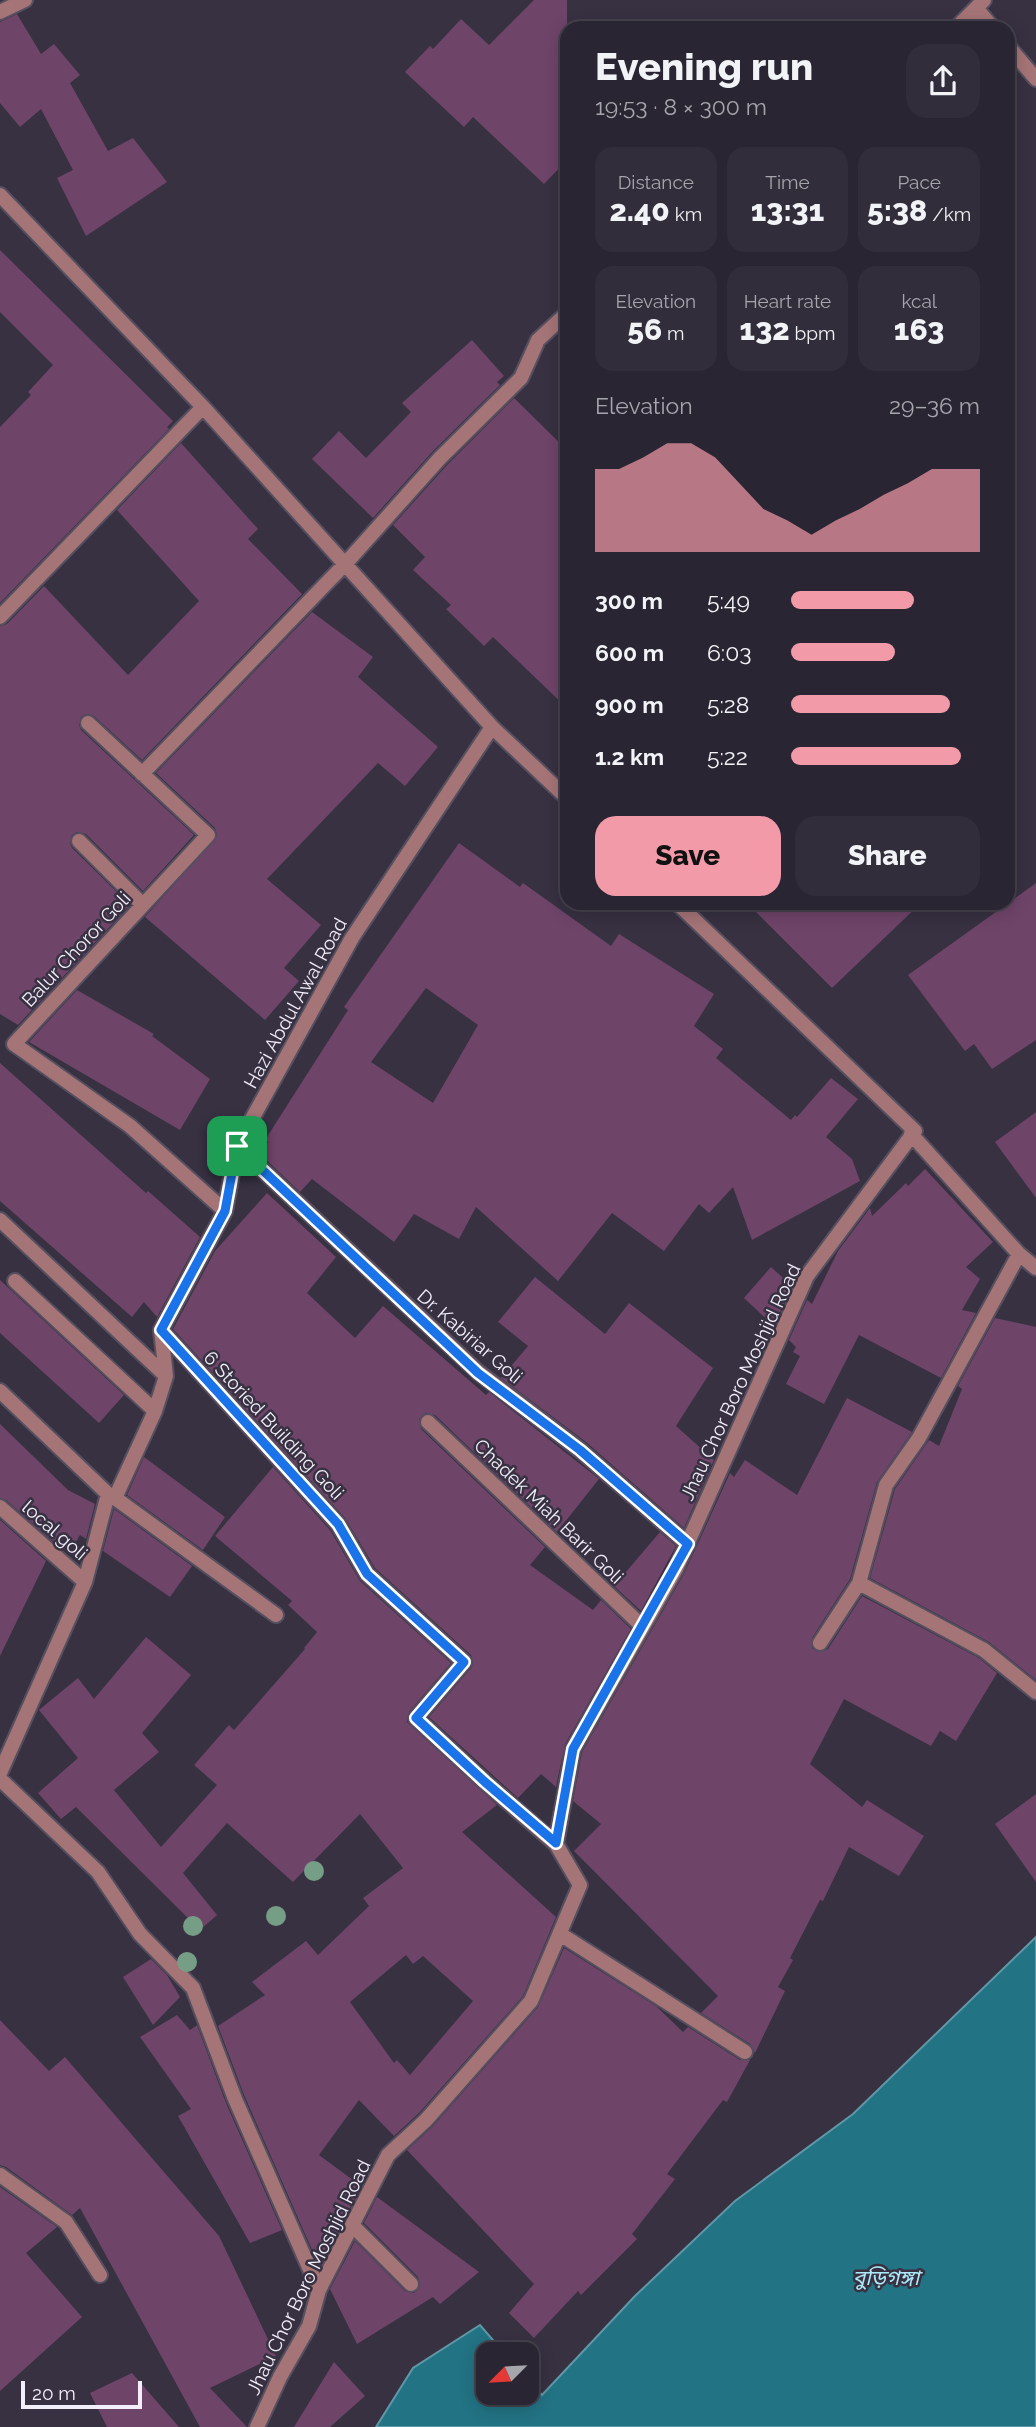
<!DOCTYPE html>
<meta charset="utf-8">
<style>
body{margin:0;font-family:Raleway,"Noto Sans Bengali",sans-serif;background:#312d3a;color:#f1f3f6;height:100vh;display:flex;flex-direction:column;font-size:26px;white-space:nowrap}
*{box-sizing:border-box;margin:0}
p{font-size:23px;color:#a5a5ac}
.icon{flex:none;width:38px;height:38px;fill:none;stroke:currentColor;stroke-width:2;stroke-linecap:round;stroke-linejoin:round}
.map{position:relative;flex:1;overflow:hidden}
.panel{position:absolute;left:560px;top:21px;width:455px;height:889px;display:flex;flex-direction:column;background:#292532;border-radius:21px;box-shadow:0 4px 18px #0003,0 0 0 2px #45424d}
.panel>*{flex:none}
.needle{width:46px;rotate:246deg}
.fabs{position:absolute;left:476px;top:2342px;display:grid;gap:14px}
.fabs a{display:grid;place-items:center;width:63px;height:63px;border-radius:14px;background:#292532;box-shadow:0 4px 18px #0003,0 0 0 2px #45424d;font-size:35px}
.scale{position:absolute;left:21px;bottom:18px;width:121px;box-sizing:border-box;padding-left:7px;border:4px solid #f2eefa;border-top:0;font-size:19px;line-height:24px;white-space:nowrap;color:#f2eefa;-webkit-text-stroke:5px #373142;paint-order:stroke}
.pin{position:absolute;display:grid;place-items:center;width:60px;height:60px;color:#fff;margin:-30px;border-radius:14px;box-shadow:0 4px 10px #0006}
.round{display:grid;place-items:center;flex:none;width:74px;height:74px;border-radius:21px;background:#312d3a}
.summary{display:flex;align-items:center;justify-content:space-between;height:119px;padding:0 35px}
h1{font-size:38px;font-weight:800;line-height:52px}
.figures{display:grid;grid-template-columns:repeat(3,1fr);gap:10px;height:119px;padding:7px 35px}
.figures div{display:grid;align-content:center;border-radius:18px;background:#312d3a;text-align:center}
.figures b{font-size:30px;font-weight:800}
.figures small{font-size:19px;font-weight:400}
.figures p{font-size:19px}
.chart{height:196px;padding:14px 35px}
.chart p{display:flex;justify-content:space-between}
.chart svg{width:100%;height:126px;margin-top:7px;fill:#f39aa9;opacity:.7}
.action{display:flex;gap:14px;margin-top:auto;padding:14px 35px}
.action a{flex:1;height:80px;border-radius:21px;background:#f39aa9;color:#111;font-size:28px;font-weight:800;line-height:80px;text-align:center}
.action a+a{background:#312d3a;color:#f1f3f6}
ul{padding:0 35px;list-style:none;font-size:23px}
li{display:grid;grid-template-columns:112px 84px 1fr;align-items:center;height:52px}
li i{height:18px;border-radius:9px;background:#f39aa9}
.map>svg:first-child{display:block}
.water{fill:#227384;stroke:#6098a7;stroke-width:2}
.building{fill:#6f4469;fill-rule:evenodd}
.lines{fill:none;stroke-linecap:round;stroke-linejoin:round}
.street-casing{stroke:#554f5f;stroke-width:18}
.street{stroke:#a57477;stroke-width:14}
.tree{fill:#769e86}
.route-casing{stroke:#fff;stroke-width:14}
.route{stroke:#1a73e8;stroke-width:9}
.labels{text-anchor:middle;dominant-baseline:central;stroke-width:5;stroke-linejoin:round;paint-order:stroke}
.street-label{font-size:19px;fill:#f2eefa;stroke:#373142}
.water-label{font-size:21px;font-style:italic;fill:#aceaf9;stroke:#373142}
</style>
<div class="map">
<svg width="1036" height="2427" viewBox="0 0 1036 2427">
<rect width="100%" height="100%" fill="#373142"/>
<path class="water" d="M1036,1937V2427H376L413,2368L480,2325L505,2354H488V2392H527V2379L542,2395L635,2296L735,2201L853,2114Z"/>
<path class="building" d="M534,0H567V160L544,184L473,117L464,127L405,72L430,46L433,49L461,19L489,45Z
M17,14L41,54L54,44L80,75L70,83L108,151L133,138L167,182L86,236L57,178L73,170L41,109L20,127L0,103V22Z
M0,250L173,421L167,427L169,429L0,603V427L31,395L28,392L53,365L0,312Z
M472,340L504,376L497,382L500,385L433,451L373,518L312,459L339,431L366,458L411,412L402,403Z
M514,398L567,450V708L493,637L484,646L446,609L451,605L413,570L425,557L393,525L447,465Z
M181,443L258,529L248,539L302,594L142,760L94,716L86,714L81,717L79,725L81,730L194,835L143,891L86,834L77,832L72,835L70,843L72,848L130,905L18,1025L0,1014V626L7,624L44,586L128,675L199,601L117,510Z
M312,612L373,657L358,677L438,747L405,786L378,763L267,879L321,925L284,968L299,981L265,1020L145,917L217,836L215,828L156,773Z
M459,843L520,887L523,883L611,946L619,934L714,994L694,1026L723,1049L716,1058L791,1120L795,1115L797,1117L831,1078L858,1099L826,1137L852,1159L860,1181L752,1240L733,1187L709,1213L699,1204L664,1251L612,1213L558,1281L476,1207L459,1239L414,1214L394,1242L312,1179L300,1192L259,1153L268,1142L265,1140L348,1010L344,1007ZM426,988L478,1025L433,1103L371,1062Z
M1036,883V1040L992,1069L974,1044L965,1051L908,975Z
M747,903H921L832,988Z
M77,990L154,1034L152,1036L210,1079L180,1130L29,1042Z
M0,1063L146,1193L148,1191L200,1237L157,1317L144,1302L132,1317L0,1201Z
M1036,1112V1198L995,1142Z
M925,1169L993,1242L966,1267L980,1279L962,1310L976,1313L941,1378L859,1335L824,1404L786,1384L800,1356L793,1352L796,1347L789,1340L807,1300L812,1304L838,1251L870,1208L872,1216L906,1183L908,1186Z
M267,1193L336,1257L307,1293L355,1338L383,1306L486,1395L489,1392L599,1479L557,1532L435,1415L426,1413L419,1419L421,1429L545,1547L530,1565L593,1610L601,1600L631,1629L565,1744L556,1787L541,1774L518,1798L429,1717L471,1668L473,1663L471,1655L375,1568L345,1518L173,1329L215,1251Z
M771,1267L792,1286L774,1326L744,1298Z
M535,1277L605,1334L629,1303L713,1368L676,1426L714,1460L684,1528L586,1442L501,1378L528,1346L498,1322Z
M0,1280L124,1395L99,1423L0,1333Z
M995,1318L1036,1327V1680L989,1642L870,1578L895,1489L929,1440L939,1446L962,1389L958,1386Z
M847,1398L912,1432L877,1482L850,1579L812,1638V1648L819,1652L828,1649L862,1596L979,1658L997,1673L956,1741L940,1731L931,1746L844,1699L810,1764L862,1807L867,1800L924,1836L899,1876L849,1847L823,1901L820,1900L790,1958L793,1960L778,1987L785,1991L755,2053L750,2044L701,2013L718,1996L574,1851L601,1824L573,1801L582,1752L684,1574L730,1473L734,1477L745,1460L797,1495Z
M0,1424L68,1490L95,1504L86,1539L80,1535L75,1544L59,1535L55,1543L6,1500L0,1498Z
M144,1457L225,1517L203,1550L127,1495Z
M273,1467L330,1530L360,1581L451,1663L409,1712L407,1722L497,1805L462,1832L556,1917L523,1996L419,2113L394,2136L359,2100L319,2155L361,2186L320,2268L244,2095L218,2026L265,1995L252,1982L306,1941L318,1955L369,1906L363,1898L403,1868L360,1814L293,1882L227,1823L183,1873L217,1915L200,1930L76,1807L61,1819L38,1793L78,1758L39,1710L78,1678L94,1699L146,1637L191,1675L142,1733L159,1752L114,1790L161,1847L217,1785L194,1765L229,1725L234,1730L305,1649L304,1648L317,1632L288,1605L292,1601L215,1536ZM406,1955L413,1964L423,1956L473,2001L410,2075L397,2060L394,2063L350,2002Z
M114,1509L192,1566L170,1597L103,1551Z
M0,1520L46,1561L0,1656Z
M660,1532L676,1546L641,1611L614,1586Z
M1036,1794V1882L995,1824Z
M564,1948L656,2006L683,2032L688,2027L740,2060H750L727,2102L723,2100L667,2174L675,2179L632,2234L637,2239L581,2295L578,2291L534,2338L509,2313L534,2284L407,2150L433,2126L538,2007Z
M151,1959L167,1975L180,1997L153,2025L123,1977Z
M177,2015L190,2030L197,2025L226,2103L282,2230L250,2243L178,2116L191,2109L140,2037Z
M0,2020L49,2071L65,2057L219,2236L276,2356L210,2388L247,2427H200L80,2208L72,2215L6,2167L0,2165Z
M0,2187L57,2227L26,2253L82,2317L0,2391Z
M377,2197L479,2272L440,2304L433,2297L357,2344L330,2289L355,2241L405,2291L414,2293L420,2286L418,2277L364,2223Z
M334,2362L365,2396L330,2427H294Z
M132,2373L179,2427H107L90,2393Z"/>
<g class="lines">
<g class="street-casing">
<path id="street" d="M977,9L993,28
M0,12L25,0
M956,28L984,0
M1008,46L1036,79
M0,195L203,407L492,727L567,798
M0,617L203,407
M88,723L208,835L14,1044L130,1126L225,1211
M142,774L346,563L440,458L521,378L538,340L567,313
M79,841L143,905
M911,1134L1019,1254L1036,1268
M237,1146L478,1372L580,1450L688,1544
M0,1220L166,1376
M1019,1254L919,1438L886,1485L859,1583L984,1650L1036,1692
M15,1281L155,1411
M161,1330L338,1524L367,1574L464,1662L416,1718L485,1782L556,1844
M0,1391L108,1494
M428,1422L643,1627
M115,1498L276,1615
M0,1507L85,1582
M820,1643L859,1583
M0,1773L85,1582L108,1494L115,1498L155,1411L166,1376L161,1330L225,1211L237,1146L352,938L492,727
M0,1779L98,1872L140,1934L193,1988L235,2099L319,2290
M560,1934L745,2052
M0,2175L66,2222L100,2275
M352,2225L411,2284
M257,2427L280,2377L309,2326L319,2290L388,2155L426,2120L531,2001L580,1885L556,1844L573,1749L676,1569L807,1276L915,1131L677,903"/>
</g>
<use href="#street" class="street"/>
</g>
<g class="tree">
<circle cx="314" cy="1871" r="10"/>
<circle cx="276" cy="1916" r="10"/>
<circle cx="193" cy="1926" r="10"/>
<circle cx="187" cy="1962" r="10"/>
</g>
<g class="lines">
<g class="route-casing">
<path id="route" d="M237,1146L478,1373L580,1450L688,1544L573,1749L556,1843L485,1782L416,1718L464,1662L367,1574L338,1524L161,1330L225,1211Z"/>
</g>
<use href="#route" class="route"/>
</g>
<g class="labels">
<g class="street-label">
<text transform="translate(76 949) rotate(-47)">Balur Choror Goli</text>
<text transform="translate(295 1003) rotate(-61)">Hazi Abdul Awal Road</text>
<text transform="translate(470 1336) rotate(41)">Dr. Kabiriar Goli</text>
<text transform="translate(740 1382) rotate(-65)">Jhau Chor Boro Moshjid Road</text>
<text transform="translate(274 1425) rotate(47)">6 Storied Building Goli</text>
<text transform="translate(549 1511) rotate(44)">Chadek Miah Barir Goli</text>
<text transform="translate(55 1530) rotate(41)">local goli</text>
<text transform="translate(308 2277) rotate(-64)">Jhau Chor Boro Moshjid Road</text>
</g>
<g class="water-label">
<text x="886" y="2277">বুড়িগঙ্গা</text>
</g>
</g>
</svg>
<div class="fabs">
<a><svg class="needle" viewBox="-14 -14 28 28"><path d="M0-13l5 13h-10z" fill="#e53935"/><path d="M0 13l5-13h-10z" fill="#a5a5ac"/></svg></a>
</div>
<div class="scale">20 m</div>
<div class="pin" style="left:237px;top:1146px;background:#1e9e55"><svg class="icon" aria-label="arrive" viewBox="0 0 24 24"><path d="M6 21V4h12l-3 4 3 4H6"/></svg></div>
<section class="panel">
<div class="summary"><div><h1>Evening run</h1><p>19:53 · 8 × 300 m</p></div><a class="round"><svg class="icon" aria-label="share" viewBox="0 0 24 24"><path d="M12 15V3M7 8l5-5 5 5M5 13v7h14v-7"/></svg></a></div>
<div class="figures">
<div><p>Distance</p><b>2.40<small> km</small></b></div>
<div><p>Time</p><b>13:31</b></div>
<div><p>Pace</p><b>5:38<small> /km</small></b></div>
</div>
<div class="figures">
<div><p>Elevation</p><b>56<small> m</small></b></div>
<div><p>Heart rate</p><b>132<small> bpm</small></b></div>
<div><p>kcal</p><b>163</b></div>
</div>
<div class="chart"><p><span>Elevation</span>29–36 m</p>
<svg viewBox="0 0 160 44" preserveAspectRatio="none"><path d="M0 44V15L10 15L20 11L30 6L40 6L50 11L60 20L70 29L80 33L90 38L100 33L110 29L120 24L130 20L140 15L150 15L160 15V44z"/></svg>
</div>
<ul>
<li><b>300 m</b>5:49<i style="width:65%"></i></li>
<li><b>600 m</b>6:03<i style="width:55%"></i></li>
<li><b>900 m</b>5:28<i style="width:84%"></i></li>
<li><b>1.2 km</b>5:22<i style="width:90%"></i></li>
</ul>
<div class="action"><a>Save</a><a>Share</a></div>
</section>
</div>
